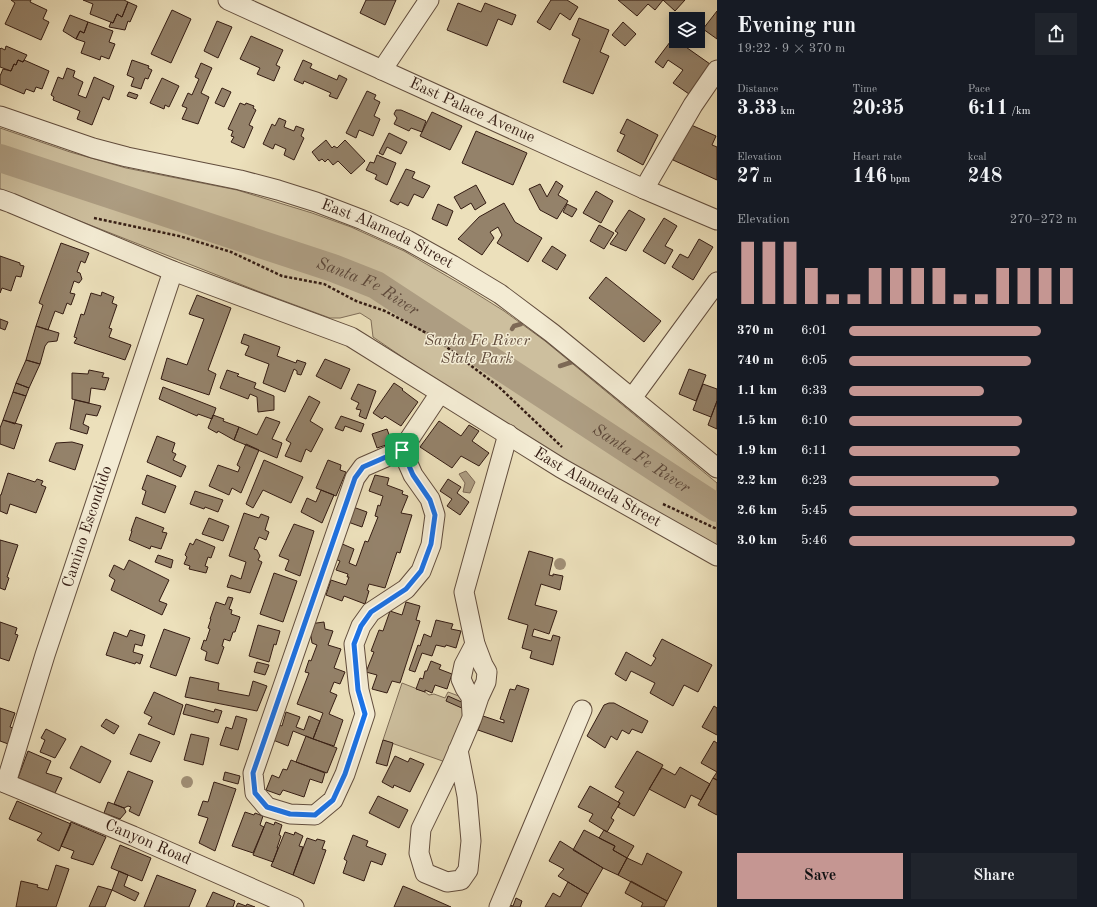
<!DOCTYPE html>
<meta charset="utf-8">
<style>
body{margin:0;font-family:"Old Standard TT",serif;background:#20242c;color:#f1f3f6;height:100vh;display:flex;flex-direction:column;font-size:15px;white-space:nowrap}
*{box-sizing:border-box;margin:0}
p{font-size:13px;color:#9ea1a6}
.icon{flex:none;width:22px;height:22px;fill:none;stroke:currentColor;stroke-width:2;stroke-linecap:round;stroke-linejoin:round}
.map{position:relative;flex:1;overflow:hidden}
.side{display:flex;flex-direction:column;background:#171b24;width:380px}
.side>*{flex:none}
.tools{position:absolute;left:669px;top:12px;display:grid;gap:8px}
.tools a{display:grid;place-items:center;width:36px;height:36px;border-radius:0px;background:#171b24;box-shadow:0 2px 10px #0003;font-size:20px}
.pin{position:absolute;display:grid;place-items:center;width:34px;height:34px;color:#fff;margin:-17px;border-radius:8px;box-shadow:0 2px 6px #0006}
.round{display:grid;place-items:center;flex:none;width:42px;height:42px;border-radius:0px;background:#20242c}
.headline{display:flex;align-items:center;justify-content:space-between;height:68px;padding:0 20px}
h1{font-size:22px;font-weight:800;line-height:30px}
.stats{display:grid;grid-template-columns:repeat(3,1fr);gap:6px;height:68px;padding:4px 20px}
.stats div{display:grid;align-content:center}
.stats b{font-size:20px;font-weight:800}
.stats small{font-size:11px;font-weight:400}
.stats p{font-size:11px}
.chart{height:112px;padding:8px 20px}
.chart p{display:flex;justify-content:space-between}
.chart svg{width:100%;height:72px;margin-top:4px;stroke:#c59692;stroke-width:6}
.action{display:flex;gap:8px;margin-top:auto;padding:8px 20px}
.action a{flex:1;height:46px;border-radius:0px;background:#c59692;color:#111;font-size:16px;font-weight:800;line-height:46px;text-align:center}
.action a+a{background:#20242c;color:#f1f3f6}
ul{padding:0 20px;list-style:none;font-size:13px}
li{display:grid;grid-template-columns:64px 48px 1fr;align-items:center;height:30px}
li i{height:10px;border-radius:5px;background:#c59692}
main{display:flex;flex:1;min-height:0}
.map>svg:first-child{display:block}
.green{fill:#cdbf9e;stroke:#806e58}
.water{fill:#ad9d82;stroke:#7d6956}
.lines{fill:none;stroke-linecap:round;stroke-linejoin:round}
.stream{stroke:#7d6956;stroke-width:4.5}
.river{stroke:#ad9d82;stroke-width:28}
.building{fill:#94826a;stroke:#341c13}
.minor-casing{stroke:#624d3d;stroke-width:21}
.path{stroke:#341c13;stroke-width:2.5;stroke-dasharray:3 2;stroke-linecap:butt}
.minor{stroke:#f3ebd3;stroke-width:19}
.tree{fill:#a08f76}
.route-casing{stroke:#fff;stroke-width:8}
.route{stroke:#1a73e8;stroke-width:5}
.labels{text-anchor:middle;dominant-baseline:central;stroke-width:3;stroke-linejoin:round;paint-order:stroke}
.street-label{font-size:16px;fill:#341c13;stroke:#f3ebd3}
.park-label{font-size:16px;font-style:italic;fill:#624d3d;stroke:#f3ebd3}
.water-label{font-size:17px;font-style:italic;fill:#5e493a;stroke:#f3ebd3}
</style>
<main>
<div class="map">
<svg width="717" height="907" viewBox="0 0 717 907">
<rect width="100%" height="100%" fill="#ece0bb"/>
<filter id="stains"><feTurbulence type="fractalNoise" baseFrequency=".005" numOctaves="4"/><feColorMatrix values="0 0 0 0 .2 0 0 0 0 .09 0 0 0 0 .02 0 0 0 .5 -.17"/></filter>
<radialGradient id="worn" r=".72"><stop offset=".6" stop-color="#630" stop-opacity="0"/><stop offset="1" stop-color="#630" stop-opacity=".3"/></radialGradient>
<path class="green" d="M0,128L70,152L126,168L237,190L312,213L351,227L404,251L469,289L504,311L545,341L717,483V552C601,483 484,414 373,337L371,320L360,313L340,318H330L260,292L14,195L0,191Z
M402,683L425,692L429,695L434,694L445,698L448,692L475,702L451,764L383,740Z"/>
<path class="water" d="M466,471L475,482L470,493L463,492L465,483L459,474Z"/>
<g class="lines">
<path class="stream" d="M512,329L514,326L521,324
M560,366L572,362"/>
<path class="river" id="s1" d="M0,158L333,268L376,285L717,508"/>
</g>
<path class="building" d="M11,0H31L30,2L47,10L43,19L49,22L41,40L5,24L15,3Z
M83,0H124L128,2L122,17L117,14L113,23L90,14L93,4Z
M366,0H396L385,25L360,13Z
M551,0H567L578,7L570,20L560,13L550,30L537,22Z
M618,0H685L675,11L663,0L655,10L648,4L637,16Z
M128,2L137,6L130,22L128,21L125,30L109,27L111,22L113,23L117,14L122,17Z
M458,3L481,12L485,3L516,15L512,25L498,19L487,46L447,30Z
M172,10L191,19L171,63L151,54Z
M717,11V39L703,29Z
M70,15L88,22L84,33L80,31L76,39L63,31Z
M579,18L609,30L600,52L609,56L593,94L563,82L580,39L572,35Z
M217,21L232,27L218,58L204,51Z
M88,22L113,31L109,42L115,44L109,59L101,56L100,60L81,53L85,42L76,39L80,31L84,33Z
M623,22L636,34L625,46L612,35Z
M251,36L283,50L276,65L280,67L274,81L257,74L260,68L240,59Z
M673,38L710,64L689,94L673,83L683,70L668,60L663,68L655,62Z
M6,46L27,55L23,62L18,60L16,65L14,64L11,71L0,67V49L1,48L5,50Z
M18,60L23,62L24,60L49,71L42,89L36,87L34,92L26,89L24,94L0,84V76L3,69L11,71L14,64L16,65Z
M132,60L149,66L148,68L152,70L148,79L145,78L141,89L131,86L134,78L127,75Z
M303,60L312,64L310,68L337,80L339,75L347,79L337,99L329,96L331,93L304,81L303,84L294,80Z
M201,63L212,68L201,93L209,97L198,124L182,119L187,108L182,106L188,93L192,95L199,79L195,77Z
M67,68L75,71L73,77L83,82L78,95L86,98L94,77L114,86L109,100L103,97L92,125L77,119L80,111L53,100L54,97L51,95L58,77L63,79Z
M162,78L179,86L169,107L165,105L164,109L150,103Z
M222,88L231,92L224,107L215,103Z
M367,91L376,95L374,99L380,102L374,116L380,119L373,136L359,130L356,138L346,133Z
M129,92L138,95L136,99L127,96Z
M240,103L245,105L246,103L254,106L253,108L256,110L249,125L253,127L244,148L231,142L234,137L231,136L233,131L228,129Z
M396,110H401L426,121L422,132L411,128L409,131L394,124L397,118L394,114Z
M432,112L462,126L450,150L420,136Z
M279,118L286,121L284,127L294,131L296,126L304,129L301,136L304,138L294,160L284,155L286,149L275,144L273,149L263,144L272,124L275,126Z
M627,119L658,135L643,165L617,151L625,135L620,133Z
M689,124L716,136L712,145L717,147V180L673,160Z
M476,131L527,153L513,185L462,163Z
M389,133L407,142L401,154L387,147L383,155L379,153Z
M326,140L332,148L334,146L337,148L345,140L365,161L351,174L338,161L333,165L328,159L325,162L322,159L319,161L312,152Z
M377,155L396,163L387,185L375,179L377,175L366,170L370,162L374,163Z
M406,169L415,172L412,178L430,186L423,198L414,194L408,206L400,202L398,205L390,201Z
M556,181L563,186L558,195L568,201L557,219L540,210L529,189L540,184L547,197Z
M476,185L486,203L475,210L471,203L461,209L454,197Z
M596,191L613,201L601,223L583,213Z
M504,203L515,222L542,238L528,262L497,243L502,235L498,227L490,232L494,238L482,255L458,239L479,217Z
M438,204L453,211L447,226L432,219Z
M567,204L577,209L572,217L563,212Z
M629,210L645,219L626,251L610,244L618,233L615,231Z
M664,218L677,226L665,246L673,250L665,264L643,251Z
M599,225L614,233L604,249L590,241Z
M699,239L713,247L693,280L672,267L680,254L688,258Z
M61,243L89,253L85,263L81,261L77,272L80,273L82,279L79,283L74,281L70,293L75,294L71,305L67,303L63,314L55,311L48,330L36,326L43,305L39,303Z
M552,246L566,255L557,270L542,261Z
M0,256L20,263V265L24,266L21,277L16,276L11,291L2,288L0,293Z
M606,277L661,321L644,342L589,298Z
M102,292L114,297L112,303L117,305L109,328L112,329L109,337L131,345L125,360L74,343L77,338L74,337L81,314L84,315L91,293L101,296Z
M197,295L231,308L208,370L216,374L209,395L161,379L167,358L187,365L204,319L189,314Z
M0,319L8,322L5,330L0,328Z
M36,326L59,333L57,341L48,342L45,346L40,364L26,360Z
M244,334L280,347L277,356L296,363L297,360L306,363L301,375L297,374V371L294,369L285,392L263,383L269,364L245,355L249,346L241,343Z
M325,359L350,369L341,389L316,376Z
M26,360L40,364L29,388L16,383Z
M689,369L706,375L696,401L679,394Z
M89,370L104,373L102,377L109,378L105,390L91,388L89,403L72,399V373L88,374Z
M227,370L239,374L237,376L256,383L254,388L274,396V410L258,412L257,397L250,394L248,399L220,388Z
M16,383L29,388L26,396L13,392Z
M394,383L403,389L402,390L418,402L401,426L385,416L382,419L373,413Z
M358,384L376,391L366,419L359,416L361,410L356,409L359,403L351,399Z
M703,384L717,389V401L711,417L693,410Z
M163,387L216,408L212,419L198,414L197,416L159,399Z
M13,392L26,396L15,424L3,420Z
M309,396L320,402L310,421L323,429L311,452L306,449L301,462L285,456L291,443L286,440Z
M75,400L101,406L97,416L86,414L83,424L89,427L87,434L70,429Z
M717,401V429L708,425Z
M213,415L224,419L223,421L239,427L234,440L218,431L217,433L208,428Z
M341,416L364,424L361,432L345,426L343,431L335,428Z
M266,417L280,422L272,439L282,443L277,458L234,440L239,427L257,435Z
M3,420L22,425L14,449L0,444V428Z
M439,421L461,436L469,425L479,431L472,441L489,453L479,466L461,456L452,468L420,447Z
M387,429L392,443L377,448L372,434Z
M157,436L175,443L172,452L176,454L173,460L186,466L181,477L147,462Z
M72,442L83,445L75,470L49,461L56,443Z
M246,444L259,450L241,493L232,488L229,495L209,486L218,465L238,472L240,467L237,465Z
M264,460L303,477L291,503L263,490L253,508L246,504Z
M328,460L341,465L340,470L346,472L336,496L316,488Z
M8,473L35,482L37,479L43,481L41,485L46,487L36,513L10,504L7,514L0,511V495H1Z
M147,475L176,486L165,513L142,504L146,491L142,489Z
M375,475L389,478L387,485L403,491L402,494L408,496L401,513L412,515L400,553L397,552L385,588L369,584L367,590L369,591L365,604L344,596L342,601L326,595L331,580L346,585L349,577H347L348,574L336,570L340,561L335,559L340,543L354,549L349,563L356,566L365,541L368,542L378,517L375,516L378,505L380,506L383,496L369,491Z
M448,479L461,487L457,493L469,502L460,515L447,506L452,499L440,491Z
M321,490L334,495L322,523L301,512L307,498L316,502Z
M195,491L223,500L218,512L205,507L204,509L190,504Z
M353,507L367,512L362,527L348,522Z
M244,513L259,518L261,514L269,517L265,530L269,532L266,540L259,537L254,549L257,550L260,556L258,560L262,562L250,593L227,587L231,575L241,579L246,562L229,556Z
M136,517L164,528L162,532L167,533L161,549L151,546L150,549L129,540L132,531H131Z
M209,518L229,526L223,541L202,534Z
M294,524L314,531L300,576L285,570L289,560L279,556Z
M196,539L215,547L211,558L208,557L205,566L208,567L206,573L189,569L190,566L184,564L187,557L185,555L190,543L193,545Z
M0,540L18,545L7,577L9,578L5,590L0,588Z
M529,551L553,558L549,575L553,576V574L563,576L560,590L541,584L535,605L557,611L549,634L534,629L532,636L551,641L553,635L560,637L553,665L530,658L532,651L522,648L528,625L508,619Z
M158,555L173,560L171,568L155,562Z
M129,560L169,580L159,601L167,604L162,615L111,590L115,580L109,576L114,565L124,570Z
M274,573L297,581L283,622L260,614Z
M228,597L233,598L229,609L232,610L231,614L240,617L235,632H233L230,641L224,639L222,646L224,647L218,664L205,660L207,652L201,649L204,640L206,641L210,629L208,628L211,619H210L216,602L225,605Z
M406,602L420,606L416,620L420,621L400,683L392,681L387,693L372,689L377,675L366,672L374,652L371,651L379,630L383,631L390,611L402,615Z
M436,620L453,624L451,629L461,631L456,648L446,645L445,647L436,645L432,656L422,653L415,672L409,670L418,645L420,646L424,634L431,637Z
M0,622L17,628L15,634L18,635L9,661L0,658Z
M324,622L325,629L333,631L328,645L341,649L334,668L345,672L340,684L334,682L330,692L337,695L329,714L343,720L334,746L313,739L323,713L297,704L309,673L305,672L309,660L311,661L317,645L312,643L309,624Z
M258,625L280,631L276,645L274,644L269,662L249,656Z
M164,629L190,638L176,676L150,667Z
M130,630L145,635L142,646L135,644L133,652L143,655L140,664L136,662L135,664L106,655L114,632L127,637Z
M662,639L712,665L698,692L684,685L673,706L650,693L655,683L631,671L626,681L615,674L626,652L651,666L656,658L653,656Z
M431,661L441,665L439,669L452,674L447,689L435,685L432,693L425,690V692L416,689L420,678L423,679L425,671H427Z
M257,662L269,665L265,675L254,672Z
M190,677L219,683L218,690L249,696L253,681L267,686L257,711L185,697Z
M517,685L529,689L512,742L478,730L483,716L504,723V720L500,719L510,689L515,690Z
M154,692L183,705L174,735L148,724L152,717L144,713Z
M448,696L466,704L464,709L446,701Z
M609,703H614L648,721L642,733L632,729L629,734L622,730L617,740L611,736L605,748L587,736L604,705Z
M186,704L214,712L215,709L222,711L218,723L183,714Z
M714,706L717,708V735L702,727Z
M0,708L15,713L10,727L16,729L11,745L0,741Z
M286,712L300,717L296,727L304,730L309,716L320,721L313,739L293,731L288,746L273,740L279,725L282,726Z
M236,716L247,719L238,750L220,745L226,727L232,729Z
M106,719L119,726L114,734L101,726Z
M46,729L66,739L55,758L40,752L45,740L41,738Z
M139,734L160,742L151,762L130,754Z
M191,734L209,738L203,765L184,760Z
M306,736L337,748L327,773L296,762Z
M383,740L393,743L387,766L376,763Z
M714,741L717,743V780L713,778L717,772L701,763Z
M81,746L111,761L100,783L70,768Z
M28,751L51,761L46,773L62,778L55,793L18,778Z
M637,751L663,765L634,816L618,807L620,803L618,802L624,792L615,787Z
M395,756L408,762L410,758L424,764L410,792L394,785L393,788L382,782Z
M291,760L325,773L322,783L310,779L304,797L283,790L280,795L266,790L272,775L279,778L283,769L287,770Z
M680,767L710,784L701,800L691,795L685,808L649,789L662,768L675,775Z
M128,771L153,781L139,816L129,811L131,807L128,806L124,808L114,804Z
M225,772L240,776L238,784L223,780Z
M713,778L717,780V815L698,805Z
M214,782L236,789L215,851L199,843L208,818L198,815L203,801L208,802Z
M590,786L620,803L611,818L614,820L607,832L589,821L593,814L578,807Z
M378,796L408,810L399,828L369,813Z
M17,801L71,824L59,851L37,840L42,833L9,819Z
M108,802L124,808L126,812L120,819L104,813Z
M245,812L254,815L255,813L263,816L260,825L264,827L253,853L232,846Z
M71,822L106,837L93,865L71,858L74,851L61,846Z
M266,822L274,825L275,822L282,825L279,835L281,836L277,848H278L273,862L253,855Z
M584,830L615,846L613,850L627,858L618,875L603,868L573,850Z
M604,830L634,846L627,858L613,850L615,846L599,838Z
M285,832L294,835L295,832L303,836L299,846L303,847L293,875L271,866Z
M353,835L368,841L366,846L386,854L382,865L371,861L364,881L343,873L347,861L344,859Z
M307,838L316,841L317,839L325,841L322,849L326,850L314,884L293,875Z
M560,841L603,868L588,894L558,876L564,869L549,861Z
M120,845L151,858L142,881L111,868Z
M647,853L682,872L667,901L618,875L627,858L642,865Z
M56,865L69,869L56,907H16L21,881L38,885L37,887L48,890Z
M119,871L128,875L124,886L139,893L135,901L112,890Z
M157,875L196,890L189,907H144Z
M631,881L667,901L664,907H641L643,903L625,893Z
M568,882L588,894L581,907H545L553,893L560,897Z
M98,886L112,890L105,907H89Z
M403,886L415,891L451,907H394Z
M213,892L235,901L233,907H206Z
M516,898L522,901L520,907H508L509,905L513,906Z
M238,903L246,906L247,904L255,907H236Z"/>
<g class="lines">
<g class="minor-casing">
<g id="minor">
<path id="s2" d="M228,0L644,189L717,220"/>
<path d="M382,70L429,0"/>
<path id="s3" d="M0,116L93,148L127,157L240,180L278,190L316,202L363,220L407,240L452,265L500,294L552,333L717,468"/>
<path d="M644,189L693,105L717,70"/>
<path id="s4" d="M0,199L11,203L173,271L351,337L561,468L717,556"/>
<path d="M632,398L717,282"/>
<path d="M402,450L363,467L355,478L253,773L255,793L267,807L290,814L315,815L333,800L345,774L365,714L359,690L354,644L361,626L371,612L406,589L421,571L431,545L435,515L430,499L413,475L402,450L440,393"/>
<path d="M472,714L471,697L465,688L461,679L464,665L475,644"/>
<path d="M458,750L467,796L471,841L468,870L461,880L447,882L425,873L419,853L421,829L452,765L472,718L479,697L486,682L487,672L483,665L475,644L464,592L508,434"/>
<path id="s5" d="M0,781L133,836L294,907"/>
<path id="s6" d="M6,783L45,655L173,271"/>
<path d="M499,907L582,710"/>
</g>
</g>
<path class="path" d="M94,218L179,236L231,252L282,276L324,284L356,301L385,311L432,336L499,387L562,447
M663,504L717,529"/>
<use href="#minor" class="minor"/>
</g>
<g class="tree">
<circle cx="560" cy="564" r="6"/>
<circle cx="187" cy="782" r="6"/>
</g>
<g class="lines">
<g class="route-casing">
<path id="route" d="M402,450L413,475L430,500L435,515L431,544L421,571L406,589L371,612L361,626L354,644L358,690L365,714L345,774L333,800L315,815L290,814L267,807L255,793L253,773L355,478L363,467Z"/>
</g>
<use href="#route" class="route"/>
</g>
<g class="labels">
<g class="street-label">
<text stroke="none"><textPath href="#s2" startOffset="268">East Palace Avenue</textPath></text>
<text stroke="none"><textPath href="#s3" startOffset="406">East Alameda Street</textPath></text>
<text stroke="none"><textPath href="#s4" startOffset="666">East Alameda Street</textPath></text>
<text stroke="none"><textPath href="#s6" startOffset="269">Camino Escondido</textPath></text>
<text stroke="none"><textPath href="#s5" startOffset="160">Canyon Road</textPath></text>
</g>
<g class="park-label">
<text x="477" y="341">Santa Fe River<tspan x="477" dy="18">State Park</tspan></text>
</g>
<g class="water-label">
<text stroke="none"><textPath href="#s1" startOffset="390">Santa Fe River</textPath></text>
<text stroke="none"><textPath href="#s1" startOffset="714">Santa Fe River</textPath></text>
</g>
</g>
<rect width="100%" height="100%" filter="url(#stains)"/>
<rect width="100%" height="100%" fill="url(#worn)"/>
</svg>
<div class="tools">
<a><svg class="icon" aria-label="layers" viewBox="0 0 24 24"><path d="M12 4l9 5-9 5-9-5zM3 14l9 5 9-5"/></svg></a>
</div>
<div class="pin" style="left:402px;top:450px;background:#1e9e55"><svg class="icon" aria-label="arrive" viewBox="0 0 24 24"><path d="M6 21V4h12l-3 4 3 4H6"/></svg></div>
</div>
<section class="side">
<div class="headline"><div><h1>Evening run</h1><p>19:22 · 9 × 370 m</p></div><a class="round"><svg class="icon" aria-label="share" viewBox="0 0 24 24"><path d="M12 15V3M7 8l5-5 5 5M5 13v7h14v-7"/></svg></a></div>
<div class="stats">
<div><p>Distance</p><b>3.33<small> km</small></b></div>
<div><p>Time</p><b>20:35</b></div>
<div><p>Pace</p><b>6:11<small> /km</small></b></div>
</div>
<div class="stats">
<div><p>Elevation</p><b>27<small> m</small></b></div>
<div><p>Heart rate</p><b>146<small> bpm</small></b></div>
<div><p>kcal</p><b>248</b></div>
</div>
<div class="chart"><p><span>Elevation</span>270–272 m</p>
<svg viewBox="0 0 160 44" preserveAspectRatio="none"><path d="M5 44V6M15 44V6M25 44V6M35 44V22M45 44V38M55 44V38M65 44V22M75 44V22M85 44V22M95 44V22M105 44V38M115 44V38M125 44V22M135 44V22M145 44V22M155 44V22"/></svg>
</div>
<ul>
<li><b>370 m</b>6:01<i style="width:84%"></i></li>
<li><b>740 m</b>6:05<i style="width:80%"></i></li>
<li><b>1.1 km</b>6:33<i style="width:59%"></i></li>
<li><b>1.5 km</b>6:10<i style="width:76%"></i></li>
<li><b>1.9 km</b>6:11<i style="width:75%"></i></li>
<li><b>2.2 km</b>6:23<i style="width:66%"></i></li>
<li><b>2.6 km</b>5:45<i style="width:100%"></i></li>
<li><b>3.0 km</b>5:46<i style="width:99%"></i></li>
</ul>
<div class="action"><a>Save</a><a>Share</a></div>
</section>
</main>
